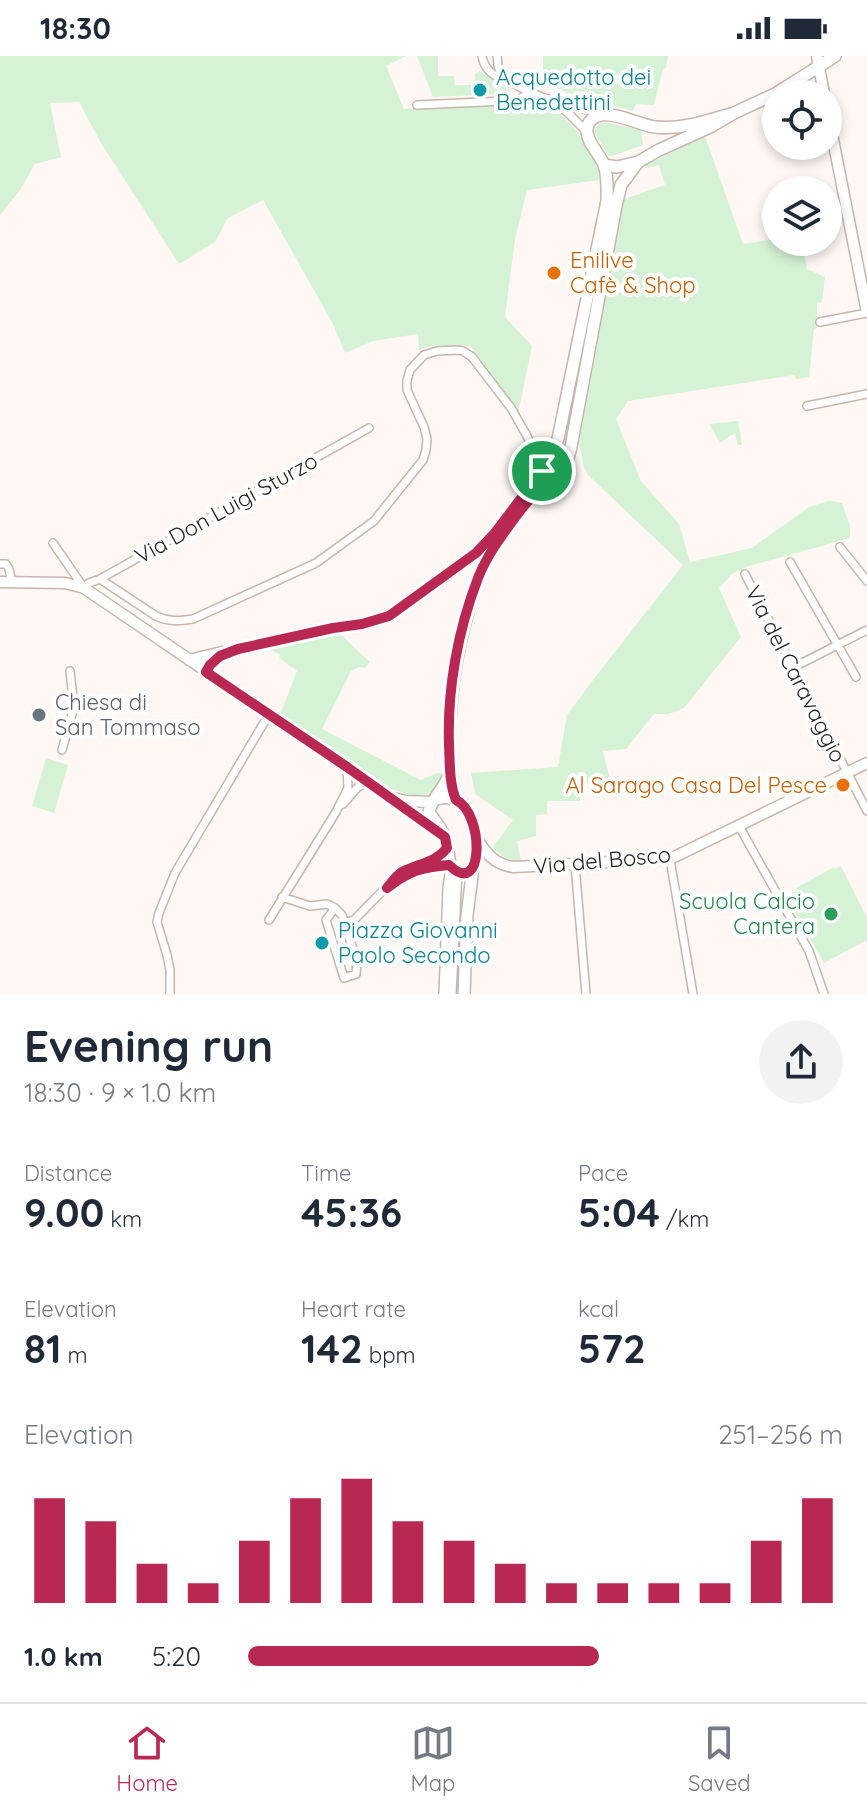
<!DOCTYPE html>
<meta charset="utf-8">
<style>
body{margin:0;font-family:Quicksand,sans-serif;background:#f2f2f3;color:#1f2937;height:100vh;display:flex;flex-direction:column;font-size:30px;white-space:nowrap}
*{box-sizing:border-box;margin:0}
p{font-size:26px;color:#747a83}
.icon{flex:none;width:44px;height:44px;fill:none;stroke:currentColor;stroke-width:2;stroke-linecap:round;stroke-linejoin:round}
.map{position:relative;height:938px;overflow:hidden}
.sheet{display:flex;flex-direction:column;background:#fff;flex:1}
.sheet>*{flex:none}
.fabs{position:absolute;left:762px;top:24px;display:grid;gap:16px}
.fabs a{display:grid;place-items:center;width:80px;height:80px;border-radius:50%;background:#fff;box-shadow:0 4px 12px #0003;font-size:40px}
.pin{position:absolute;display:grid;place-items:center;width:68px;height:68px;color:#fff;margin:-34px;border:4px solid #fff;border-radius:50%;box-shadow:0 2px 8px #0007}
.round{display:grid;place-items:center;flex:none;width:84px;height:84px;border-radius:42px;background:#f2f2f3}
.summary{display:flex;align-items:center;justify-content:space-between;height:136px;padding:0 24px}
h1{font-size:44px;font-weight:800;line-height:60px}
.figures{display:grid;grid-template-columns:repeat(3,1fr);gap:12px;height:136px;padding:8px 24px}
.figures div{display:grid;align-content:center}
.figures b{font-size:40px;font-weight:800}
.figures small{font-size:22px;font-weight:400}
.figures p{font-size:22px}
.chart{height:224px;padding:16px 24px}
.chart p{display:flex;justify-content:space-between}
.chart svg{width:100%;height:144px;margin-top:8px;stroke:#b82852;stroke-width:6}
ul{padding:0 24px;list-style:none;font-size:26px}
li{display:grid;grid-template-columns:128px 96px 1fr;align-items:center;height:60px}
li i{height:20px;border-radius:10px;background:#b82852}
.status{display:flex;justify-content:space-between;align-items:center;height:56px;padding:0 40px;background:#fff;direction:ltr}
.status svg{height:22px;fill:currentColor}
.dock{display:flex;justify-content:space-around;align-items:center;height:112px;border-top:2px solid #e0e1e3;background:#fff;font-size:22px;color:#747a83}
.dock a{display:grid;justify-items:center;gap:4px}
.dock .active{color:#b82852}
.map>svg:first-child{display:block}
.grass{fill:#d5f2d6}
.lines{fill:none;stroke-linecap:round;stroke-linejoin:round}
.street-casing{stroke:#c7b6ac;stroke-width:10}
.secondary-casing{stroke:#c7b6ac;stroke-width:13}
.primary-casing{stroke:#c7b6ac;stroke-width:14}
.street{stroke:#fff;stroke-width:7}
.secondary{stroke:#fff;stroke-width:10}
.primary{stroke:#fff;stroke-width:11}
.route-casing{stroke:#fff;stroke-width:16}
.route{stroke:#b82852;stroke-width:10}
.culture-dot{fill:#0f9aa8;stroke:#fff;stroke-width:3}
.food-dot{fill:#e8710a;stroke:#fff;stroke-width:3}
.worship-dot{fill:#6b7280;stroke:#fff;stroke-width:3}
.leisure-dot{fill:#2e9e5b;stroke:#fff;stroke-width:3}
.labels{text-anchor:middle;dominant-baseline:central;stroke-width:8;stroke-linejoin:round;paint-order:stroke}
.culture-label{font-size:22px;fill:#0d838f;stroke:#fff;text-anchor:start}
.food-label{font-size:22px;fill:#c56008;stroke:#fff;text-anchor:start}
.street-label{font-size:22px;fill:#241e1b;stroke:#fff}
.worship-label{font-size:22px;fill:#5b616d;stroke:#fff;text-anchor:start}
.leisure-label{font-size:22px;fill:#27864d;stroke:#fff;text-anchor:end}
</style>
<div class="status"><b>18:30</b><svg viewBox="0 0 49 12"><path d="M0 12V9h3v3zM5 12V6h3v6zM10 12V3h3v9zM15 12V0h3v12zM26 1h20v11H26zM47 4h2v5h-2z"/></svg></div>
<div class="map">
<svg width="867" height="938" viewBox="0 0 867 938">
<rect width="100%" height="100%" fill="#fef7f3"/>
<path class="grass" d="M0,0H406L386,10L404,53L504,47L549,50C570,62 600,99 599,124L527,134L515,183L505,261L532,290L518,358L470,290H431L419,294L418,278L373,285L345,297L332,266L263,144L228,162L215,186L179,208L101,87L79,46L50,47L61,101L35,108L20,134L0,159Z
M417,0H438V20H454L455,29H475V17L480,15C490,22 501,25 512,31L511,34L503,38L433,41Z
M543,0H668L666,12L663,13L654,49L636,48L633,55L518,23V14H543Z
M605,66L641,74L643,89L609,101L594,76L598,68Z
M705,80L743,188L776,183V186H802L807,213L825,221L822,246L817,247V272L814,273L809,321L796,323L794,319L628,345L616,363L641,425L679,468L690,506L752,492L809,451L828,445L842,447L850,470V482L749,510L732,518L719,532L741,581L684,652L669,658H654L626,693L603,695L610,724L581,728L580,745H547V758L536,759V780L517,785L521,805C508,805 502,801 493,791L513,764L475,738L471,717L558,711L567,659L596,620L683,509L588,419L584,411L579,387L624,143L665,129L659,109L647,112L646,109Z
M738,365L742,389H738L735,378L731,379L720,387L709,368Z
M340,578L370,606L365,612L359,611L351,615L322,673L421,724L437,717H443C432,746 416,742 391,733L280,659L297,615L279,602L280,599L265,591Z
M46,702L68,709L54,757L32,750Z
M841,810L867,862V884L824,907L786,840L797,834L796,832L834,811L835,813Z"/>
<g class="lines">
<g class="street-casing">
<path id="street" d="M482,0C485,16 495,21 510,25
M497,0C498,5 497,8 499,13C513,38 574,51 601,57
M555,48L567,56L587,76
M417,49L505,45L520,43L529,36
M820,266L867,257
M807,350L867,338
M53,487L84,532L89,527L100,523L369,372
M840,491L867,525
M790,506L856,621
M0,508H6L9,513L12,526
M745,518L867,755
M100,523L156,560C169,566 179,565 193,563L316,507L374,465L423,404L426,394L427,383L424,371L407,334V325L410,314L424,299L437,295L457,294L463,295L472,301L511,352L527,380L542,415
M794,611L867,574
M62,694L74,651L70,615
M343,748L358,731L368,726
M739,770L809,895L824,938
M670,803L693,938
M575,809L586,938
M423,812L449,809
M282,841L310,850L327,848L335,852L342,859L357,906L356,918L344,922L326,864L335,852
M269,864L336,756L348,732L347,711
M345,867L354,864L402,815L434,804L447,793
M170,938V914L167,899L157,866L159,857L175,817L269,658
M443,938L447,832L450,810"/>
</g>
<g class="secondary-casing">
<path id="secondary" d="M817,0L824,38
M777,37L802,36L811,38
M828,58L867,256
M0,526L65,527L84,532L347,711L443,780
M189,604L222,596
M206,616L210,609L220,600L238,593L333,572L362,568L389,560L476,497L494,478
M394,742L406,745L431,746
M476,781C485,797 495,809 514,811L670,803L867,707"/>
</g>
<g class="primary-casing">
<path id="primary" d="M604,109L617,111L638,106L659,94L712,70L734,57L777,37L835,0
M551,401L558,383L607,145C607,134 608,120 604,109C600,98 588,88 587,76C586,67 593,60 601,59C616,56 640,69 655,71C682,74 709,64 734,57
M529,433L542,415L546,405L558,398
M479,519L499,483L536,433L549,423L559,420L565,413L571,391L616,150L621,129L638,106
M450,717C445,732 431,743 429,756C434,765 443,773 446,784C451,799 444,828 473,812
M435,743L447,741L463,747L470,759L475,779L477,800L473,812L467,859L464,938
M456,744C451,730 451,715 450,700C447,632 460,579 480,515
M450,938L456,815"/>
</g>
<use href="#street" class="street"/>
<use href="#secondary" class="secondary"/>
<use href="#primary" class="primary"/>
</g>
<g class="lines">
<g class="route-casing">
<path id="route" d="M542,415L543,419L549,423C536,434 527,446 517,459C502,479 487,499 478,522C458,574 447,633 449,689C450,707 449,727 456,744C484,757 485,844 449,809C422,811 409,815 387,832C393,825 398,817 406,814C421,807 436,806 447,792L445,781L347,711L206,616L210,609L220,600L238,593L333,572L362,568L389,560L476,497L494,478Z"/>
</g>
<use href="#route" class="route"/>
</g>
<g class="culture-dot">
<circle cx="480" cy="34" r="8"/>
<circle cx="322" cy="887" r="8"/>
</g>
<g class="food-dot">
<circle cx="554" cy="217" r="8"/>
<circle cx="843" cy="729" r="8"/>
</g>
<circle class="worship-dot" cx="39" cy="659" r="8"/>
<circle class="leisure-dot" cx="831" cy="858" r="8"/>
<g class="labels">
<g class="culture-label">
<text x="496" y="21">Acquedotto dei<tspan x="496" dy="25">Benedettini</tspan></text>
<text x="338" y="874">Piazza Giovanni<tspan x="338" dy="25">Paolo Secondo</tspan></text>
</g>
<g class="food-label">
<text x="570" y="204">Enilive<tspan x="570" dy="25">Cafè &amp; Shop</tspan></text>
<text x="827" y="729" text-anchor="end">Al Sarago Casa Del Pesce</text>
</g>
<g class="street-label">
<text transform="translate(226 452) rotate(-29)">Via Don Luigi Sturzo</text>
<text transform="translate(796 618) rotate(63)">Via del Caravaggio</text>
<text transform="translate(602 804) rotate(-5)">Via del Bosco</text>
</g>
<g class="worship-label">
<text x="55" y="646">Chiesa di<tspan x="55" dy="25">San Tommaso</tspan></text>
</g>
<g class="leisure-label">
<text x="815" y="845">Scuola Calcio<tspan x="815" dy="25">Cantera</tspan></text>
</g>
</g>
</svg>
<div class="fabs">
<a><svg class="icon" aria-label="locate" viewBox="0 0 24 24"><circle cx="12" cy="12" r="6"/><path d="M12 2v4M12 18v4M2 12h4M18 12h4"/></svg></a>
<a><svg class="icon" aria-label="layers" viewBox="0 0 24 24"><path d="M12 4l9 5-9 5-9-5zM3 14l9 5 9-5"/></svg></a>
</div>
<div class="pin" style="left:542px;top:415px;background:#1e9e55"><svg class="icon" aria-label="arrive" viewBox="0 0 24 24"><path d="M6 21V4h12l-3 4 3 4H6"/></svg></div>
</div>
<section class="sheet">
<div class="summary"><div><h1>Evening run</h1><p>18:30 · 9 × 1.0 km</p></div><a class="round"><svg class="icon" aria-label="share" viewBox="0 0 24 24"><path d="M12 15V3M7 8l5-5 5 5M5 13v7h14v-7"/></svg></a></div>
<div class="figures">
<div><p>Distance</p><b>9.00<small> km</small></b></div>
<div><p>Time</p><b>45:36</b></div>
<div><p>Pace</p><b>5:04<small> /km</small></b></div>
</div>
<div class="figures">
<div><p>Elevation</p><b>81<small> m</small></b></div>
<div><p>Heart rate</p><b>142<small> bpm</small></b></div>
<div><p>kcal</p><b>572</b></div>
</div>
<div class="chart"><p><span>Elevation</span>251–256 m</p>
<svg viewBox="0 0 160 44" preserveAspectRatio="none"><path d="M5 44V12M15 44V19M25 44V32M35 44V38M45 44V25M55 44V12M65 44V6M75 44V19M85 44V25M95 44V32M105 44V38M115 44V38M125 44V38M135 44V38M145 44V25M155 44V12"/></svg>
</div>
<ul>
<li><b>1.0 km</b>5:20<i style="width:59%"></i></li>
</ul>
</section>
<nav class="dock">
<a class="active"><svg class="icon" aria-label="home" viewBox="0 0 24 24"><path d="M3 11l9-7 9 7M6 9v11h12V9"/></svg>Home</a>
<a><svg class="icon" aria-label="map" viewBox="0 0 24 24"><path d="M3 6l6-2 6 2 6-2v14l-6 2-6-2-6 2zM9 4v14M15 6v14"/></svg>Map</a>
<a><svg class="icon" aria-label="saved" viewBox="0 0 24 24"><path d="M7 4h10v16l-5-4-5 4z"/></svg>Saved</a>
</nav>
